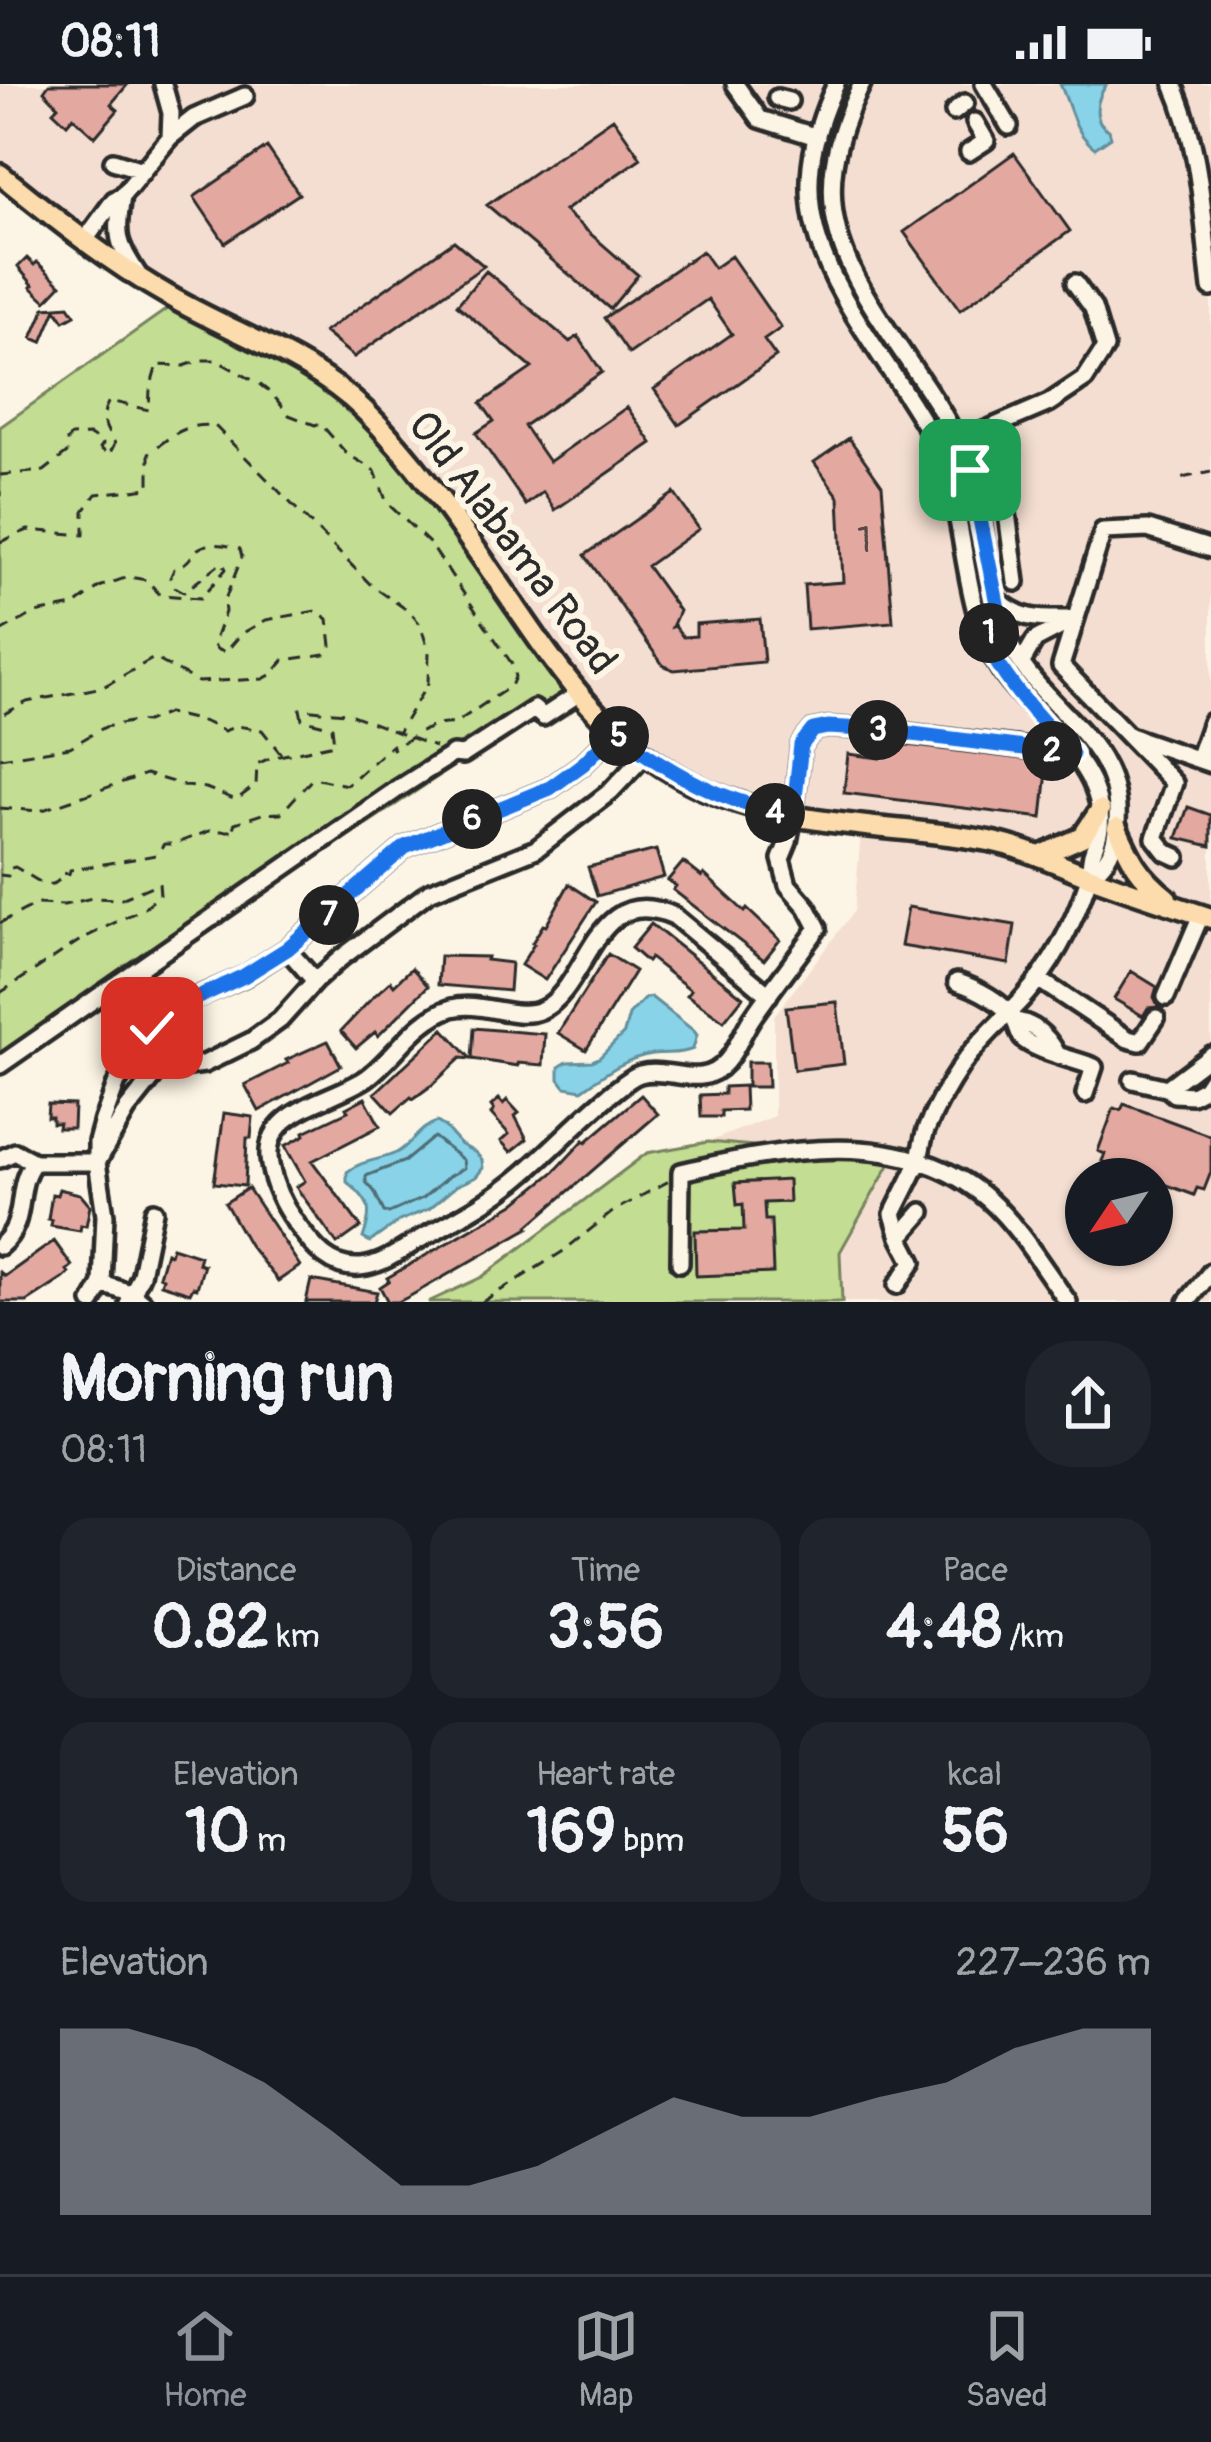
<!DOCTYPE html>
<meta charset="utf-8">
<style>
body{margin:0;font-family:Pangolin,sans-serif;background:#20242c;color:#f1f3f6;height:100vh;display:flex;flex-direction:column;font-size:45px;white-space:nowrap}
*{box-sizing:border-box;margin:0}
p{font-size:39px;color:#9ea1a6}
.icon{flex:none;width:66px;height:66px;fill:none;stroke:currentColor;stroke-width:2;stroke-linecap:round;stroke-linejoin:round}
.map{position:relative;height:1218px;overflow:hidden}
.side{display:flex;flex-direction:column;background:#171b24;flex:1}
.side>*{flex:none}
.needle{width:78px;rotate:235deg}
.fabs{position:absolute;left:1065px;top:1074px;display:grid;gap:24px}
.fabs a{display:grid;place-items:center;width:108px;height:108px;border-radius:50%;background:#171b24;box-shadow:0 3px 9px #0004;font-size:60px}
.pin{position:absolute;display:grid;place-items:center;width:102px;height:102px;color:#fff;margin:-51px;border-radius:24px;box-shadow:0 6px 18px #0006}
.km{position:absolute;width:60px;height:60px;margin:-30px;border-radius:50%;background:#222;color:#fff;font-size:33px;line-height:60px;text-align:center}
.round{display:grid;place-items:center;flex:none;width:126px;height:126px;border-radius:48px;background:#20242c}
.head{display:flex;align-items:center;justify-content:space-between;height:204px;padding:0 60px}
h1{font-size:66px;font-weight:800;line-height:90px}
.metrics{display:grid;grid-template-columns:repeat(3,1fr);gap:18px;height:204px;padding:12px 60px}
.metrics div{display:grid;align-content:center;border-radius:30px;background:#20242c;text-align:center}
.metrics b{font-size:60px;font-weight:800}
.metrics small{font-size:33px;font-weight:400}
.metrics p{font-size:33px}
.chart{height:336px;padding:24px 60px}
.chart p{display:flex;justify-content:space-between}
.chart svg{width:100%;height:216px;margin-top:12px;fill:#8c9099;opacity:.7}
.status{display:flex;justify-content:space-between;align-items:center;height:84px;padding:0 60px;background:#171b24;direction:ltr}
.status svg{height:33px;fill:currentColor}
.menu{display:flex;justify-content:space-around;align-items:center;height:168px;border-top:3px solid #363941;background:#171b24;font-size:33px;color:#9ea1a6}
.menu a{display:grid;justify-items:center;gap:6px}
.menu .on{color:#8c9099}
.map>svg:first-child{display:block}
.built{fill:#f4ded1;fill-rule:evenodd}
.green{fill:#c3dd93;stroke:#77845f;stroke-width:3}
.water{fill:#88d3e8;stroke:#63909c;stroke-width:3}
.lines{fill:none;stroke-linecap:round;stroke-linejoin:round}
.shore{stroke:#506e77;stroke-width:3}
.building{fill:#e3a9a1;stroke:#2b2b2b;stroke-width:3}
.minor-casing{stroke:#2b2b2b;stroke-width:24}
.major-casing{stroke:#2b2b2b;stroke-width:27}
.path{stroke:#2b2b2b;stroke-width:3;stroke-dasharray:12 9;stroke-linecap:butt}
.minor{stroke:#fcf5e5;stroke-width:15}
.major{stroke:#fcdcac;stroke-width:18}
.route-casing{stroke:#fff;stroke-width:24}
.route{stroke:#1a73e8;stroke-width:15}
.labels{text-anchor:middle;dominant-baseline:central;stroke-width:12;stroke-linejoin:round;paint-order:stroke}
.number-label{font-size:36px;fill:#594a48}
.street-label{font-size:42px;fill:#2b2b2b;stroke:#fcf5e5}
</style>
<div class="status"><b>08:11</b><svg viewBox="0 0 49 12"><path d="M0 12V9h3v3zM5 12V6h3v6zM10 12V3h3v9zM15 12V0h3v12zM26 1h20v11H26zM47 4h2v5h-2z"/></svg></div>
<div class="map">
<svg width="1211" height="1218" viewBox="0 0 1211 1218">
<rect width="100%" height="100%" fill="#fcf5e5"/>
<filter id="ink" filterUnits="userSpaceOnUse"><feTurbulence type="fractalNoise" baseFrequency=".00833" numOctaves="2"/><feDisplacementMap in="SourceGraphic" scale="24" xChannelSelector="R" yChannelSelector="G"/><feConvolveMatrix kernelMatrix="1 2 1 2 8 2 1 2 1" color-interpolation-filters="sRGB"/></filter>
<g filter="url(#ink)">
<path class="built" d="M0,0H1211V1218H452L724,1059L708,1058L774,1032V932L854,827L862,738L690,702L615,661L564,603L471,471L386,363L174,221L0,89ZM1086,1095H1152V1161H1086Z"/>
<path class="green" d="M174,220L306,288L386,363L471,471L567,607L0,983V343Z
M708,1058L893,1074L840,1168L842,1218H428L482,1193L647,1069Z"/>
<path class="water" d="M1060,0H1107C1096,15 1091,37 1109,46L1111,53L1095,64C1073,48 1071,23 1060,0Z
M651,913L694,947L697,951L693,965C679,971 668,968 653,970C627,973 603,991 582,1006L565,1003L559,995V983L567,978L592,977L599,974L624,949L629,931L645,914Z
M437,1038L445,1043L460,1060L476,1069L482,1076L483,1084L476,1093L456,1102L429,1125L399,1137L370,1158L363,1154C373,1126 371,1117 347,1098V1088C361,1076 379,1077 396,1069C412,1061 419,1043 437,1038Z"/>
<g class="lines">
<path class="shore" d="M434,1053L463,1076L464,1084L448,1093L423,1114L389,1129L384,1128L374,1107L366,1098V1092L405,1077Z"/>
</g>
<path class="building" d="M49,0H128L111,20L118,26L95,53L73,33L67,40L53,27L58,22L44,7Z
M613,34L641,74L564,127L638,191L610,225L487,121Z
M267,63L299,110L225,159L194,113Z
M1014,69L1070,147L960,226L904,148Z
M454,157L484,182L354,273L324,248Z
M702,167L714,184L731,172L781,244L764,256L776,273L679,341L654,305L732,250L708,215L629,270L604,234Z
M27,174L34,181L37,178L61,201L46,217L31,203L33,201L18,183Z
M486,187L570,258L578,252L602,288L524,342L549,378L627,323L652,359L555,426L543,408L526,421L476,349L494,337L481,319L532,284L457,221Z
M69,222L75,231L64,237L56,225L42,258L32,254L45,224Z
M849,354L882,401L893,538L807,545L804,501L843,498L839,413L814,378Z
M674,409L699,445L647,482L679,527L672,543L675,542L683,553L696,552V540L760,535L764,578L674,586L663,581L585,471Z
M882,658L1048,678L1042,734L844,709L848,670L880,674Z
M1188,723L1211,731V762L1177,754Z
M656,766L664,793L597,812L588,783Z
M683,778L702,793L704,790L745,828L747,825L780,856L764,876L673,806L676,802L668,796Z
M569,800L596,818L545,896L521,881L534,860L532,859L543,841L546,842Z
M908,823L1015,841L1009,880L901,862Z
M651,840L743,913L724,937L687,911L691,906L650,874L647,878L631,864Z
M608,870L635,887L586,966L558,949Z
M440,872L487,873L486,876L511,879L509,907L438,901Z
M412,884L428,902L378,952L375,948L356,964L341,947L373,913L391,897L394,901Z
M1131,887L1157,903L1154,913L1159,923L1148,924L1143,932L1114,915Z
M837,918L844,980L794,986L786,923Z
M474,944L545,950L543,981L518,979V982L472,975Z
M444,945L471,975L461,974L432,1001L413,1015L411,1013L393,1029L375,1009Z
M328,957L341,982L259,1027L245,1001L288,979L286,976Z
M747,978H767L768,1003H747Z
M744,1002L745,1026L721,1027V1033H701L700,1011L724,1010V1003Z
M641,1011L658,1030L528,1142L529,1144L412,1211L398,1218H388L380,1203L389,1197L387,1194L514,1120L554,1088L584,1056L586,1058Z
M365,1014L380,1042L312,1077L361,1143L337,1160L296,1103L305,1097L285,1062L305,1051L304,1048L348,1027L346,1024Z
M499,1015L503,1020L507,1016L519,1029L515,1032L527,1055L511,1068L501,1057L509,1050L491,1030L494,1026L491,1022Z
M48,1020L74,1021L73,1044H58L59,1039H52V1033H47Z
M1124,1020L1211,1052V1088L1204,1106L1197,1104L1194,1111L1102,1077L1105,1070L1098,1067L1114,1024L1121,1026Z
M224,1029L253,1033L251,1054H247L245,1102L214,1099Z
M788,1096L789,1118L764,1119L765,1136H771L773,1189L696,1192L695,1147L744,1146L743,1120L737,1121L735,1099Z
M248,1104L300,1182L278,1197L249,1161L225,1119Z
M59,1105L80,1110L90,1122L86,1142L81,1141L80,1147L51,1142L52,1136L48,1135L52,1110L57,1111Z
M54,1157L72,1182L67,1186L69,1189L64,1194L27,1218H0V1188L5,1192Z
M172,1163L200,1172L198,1179L204,1181L197,1204L193,1203L190,1209L161,1200L163,1194L159,1192L166,1168L170,1170Z
M311,1196L377,1208L374,1218H306Z"/>
<g class="lines">
<g class="minor-casing">
<path id="minor" d="M163,0L171,29L170,53
M735,0L760,35L817,53
M836,0C775,128 831,196 899,300C915,325 933,351 943,379C967,444 962,518 997,580C1027,632 1107,678 1100,744C1099,753 1095,761 1092,770C1090,779 1090,788 1088,797C1074,839 1052,882 1022,915C1002,937 978,957 961,982C948,1001 935,1025 926,1046C922,1057 921,1070 917,1081C910,1097 901,1113 893,1130L900,1153L913,1178L897,1201
M862,0C798,125 847,187 918,291C938,320 959,353 970,387C988,445 984,510 1012,564C1045,628 1122,657 1117,738C1115,765 1109,776 1089,793
M984,0L1009,42
M1173,0C1201,63 1203,136 1211,204
M777,14L789,17
M954,28L965,19
M969,68L986,57L975,38
M113,77L142,86
M122,112C116,153 116,157 139,192
M85,156L114,116L122,112L170,53L194,34L245,12
M958,358L1049,319L1085,295L1105,264L1093,224L1075,199
M1007,429L1016,498
M996,514C1021,538 1042,535 1075,535L1035,556L1021,580
M1130,652L1211,680
M1198,675L1211,638
M1177,773L1166,768L1155,754L1174,699L1061,582L1103,447L1148,445L1211,465
M287,865L315,897
M1038,895L1128,955L1140,958L1156,934
M957,898C976,904 1004,918 1014,936C1017,940 1019,950 1022,954C1032,966 1077,976 1094,983L1085,1010
M769,911L674,832C592,795 589,906 541,926C516,937 480,916 452,924C416,935 396,972 368,993C333,1018 259,1025 270,1081C274,1103 282,1120 295,1138C313,1163 332,1189 367,1182C387,1178 406,1163 424,1153C458,1134 493,1116 523,1090C555,1063 584,1031 617,1005C623,1000 633,992 640,990C670,982 701,1007 726,978C738,965 743,946 754,931C774,902 797,873 818,844L807,823L788,801L781,775L788,758L793,732L801,661L813,646L828,643L881,646L1072,669
M1166,913L1201,831
M1016,937C1034,940 1047,952 1056,968
M0,981L396,706L453,670L463,671L534,625L543,633L578,610
M1133,996L1167,1004L1174,1010L1192,1011L1205,1004L1211,995
M1167,1004L1211,971
M0,1075L15,1068L34,1078H97L105,1131L102,1200L92,1218
M99,1075L127,1026L159,986L204,980L251,957L280,936L315,897L341,874L429,808L536,765L611,707L645,671
M97,1078V1058L103,1036L117,998L147,959L161,932L177,922L245,892L287,865L405,763L550,704L583,680L615,648
M900,1153L922,1128
M0,1162C30,1137 13,1104 34,1078
M680,1179L681,1088C780,1065 905,1041 989,1116C1021,1145 1043,1184 1068,1218
M102,1200L133,1210L143,1218
M129,1218L141,1191L154,1127
M1187,1218L1211,1188"/>
</g>
<g class="major-casing">
<path id="major" d="M0,90C54,134 109,178 169,212C234,250 309,273 364,326C422,383 467,453 513,519C563,592 601,649 680,693C775,747 886,738 989,757C1025,764 1057,780 1091,793C1131,808 1171,821 1211,834
M1117,744C1131,776 1139,792 1167,814
M1040,772L1082,753L1100,726"/>
</g>
<path class="path" d="M0,391L44,387L67,369V356L71,352L90,351L103,360L100,364L109,371L115,359C105,345 99,333 109,317L149,326L150,305L157,281L184,282L201,276H216L258,299L273,311L289,331L315,341L320,339L346,369L375,387L387,419L430,460L512,580L515,593L511,602L454,640C431,638 412,653 393,665L392,661L347,701L313,694L281,729L262,730L235,739L233,744L236,747H209L174,760H164L156,771L70,786L69,790L63,789C53,814 31,791 15,783L8,785V792L0,791
M1182,394L1211,388
M0,407V414
M0,458L28,446L84,451V427L96,410L149,404V369C172,352 185,338 215,342L371,501L410,528L420,540L429,568L428,599L398,649
M0,548L35,529L74,522L99,503L128,493L147,496L160,511L201,514L226,485L222,478L184,508L175,503L170,494L174,485C193,477 187,475 198,465C208,457 229,461 240,465L242,473L224,518L225,528L213,561L218,566L226,568L241,550L266,536L316,527L328,535L331,562L325,570L284,576L272,590L263,595L198,598L154,574L103,603L27,618L0,632
M0,674L70,663L105,643L135,637L146,638L168,629L205,638L224,647L237,642L262,646L281,670
M0,724L40,727L146,690L186,702L206,704L236,716L256,701L257,680L270,674L334,660L332,643L302,635L300,625L347,629L435,663
M0,839L36,820L64,821L92,814L121,815L159,799L160,811L144,824L82,855L0,909
M482,1218L562,1168L615,1126L669,1097"/>
<use href="#minor" class="minor"/>
<use href="#major" class="major"/>
</g>
</g>
<g class="lines" filter="url(#ink)">
<g class="route-casing">
<path id="route" d="M152,944L161,932L170,926L244,892L287,865L405,763L550,704L583,680L615,648C672,691 723,718 793,732L801,661L813,646L828,643L881,646L1072,670C1038,632 1003,598 983,551L1002,544L970,386"/>
</g>
<use href="#route" class="route"/>
</g>
<g class="labels">
<g class="number-label">
<text x="864" y="456">1</text>
</g>
<g class="street-label">
<text transform="translate(512 459) rotate(53)">Old Alabama Road</text>
</g>
</g>
</svg>
<div class="fabs">
<a><svg class="needle" viewBox="-14 -14 28 28"><path d="M0-13l5 13h-10z" fill="#e53935"/><path d="M0 13l5-13h-10z" fill="#9ea1a6"/></svg></a>
</div>
<div class="pin" style="left:970px;top:386px;background:#1e9e55"><svg class="icon" aria-label="arrive" viewBox="0 0 24 24"><path d="M6 21V4h12l-3 4 3 4H6"/></svg></div>
<div class="pin" style="left:152px;top:944px;background:#d93025"><svg class="icon" aria-label="check" viewBox="0 0 24 24"><path d="M5 12l5 5 9-10"/></svg></div>
<b class="km" style="left:989px;top:549px">1</b>
<b class="km" style="left:1052px;top:667px">2</b>
<b class="km" style="left:878px;top:646px">3</b>
<b class="km" style="left:775px;top:729px">4</b>
<b class="km" style="left:619px;top:652px">5</b>
<b class="km" style="left:472px;top:735px">6</b>
<b class="km" style="left:329px;top:831px">7</b>
</div>
<section class="side">
<div class="head"><div><h1>Morning run</h1><p>08:11</p></div><a class="round"><svg class="icon" aria-label="share" viewBox="0 0 24 24"><path d="M12 15V3M7 8l5-5 5 5M5 13v7h14v-7"/></svg></a></div>
<div class="metrics">
<div><p>Distance</p><b>0.82<small> km</small></b></div>
<div><p>Time</p><b>3:56</b></div>
<div><p>Pace</p><b>4:48<small> /km</small></b></div>
</div>
<div class="metrics">
<div><p>Elevation</p><b>10<small> m</small></b></div>
<div><p>Heart rate</p><b>169<small> bpm</small></b></div>
<div><p>kcal</p><b>56</b></div>
</div>
<div class="chart"><p><span>Elevation</span>227–236 m</p>
<svg viewBox="0 0 160 44" preserveAspectRatio="none"><path d="M0 44V6L10 6L20 10L30 17L40 27L50 38L60 38L70 34L80 27L90 20L100 24L110 24L120 20L130 17L140 10L150 6L160 6V44z"/></svg>
</div>
</section>
<nav class="menu">
<a class="on"><svg class="icon" aria-label="home" viewBox="0 0 24 24"><path d="M3 11l9-7 9 7M6 9v11h12V9"/></svg>Home</a>
<a><svg class="icon" aria-label="map" viewBox="0 0 24 24"><path d="M3 6l6-2 6 2 6-2v14l-6 2-6-2-6 2zM9 4v14M15 6v14"/></svg>Map</a>
<a><svg class="icon" aria-label="saved" viewBox="0 0 24 24"><path d="M7 4h10v16l-5-4-5 4z"/></svg>Saved</a>
</nav>
